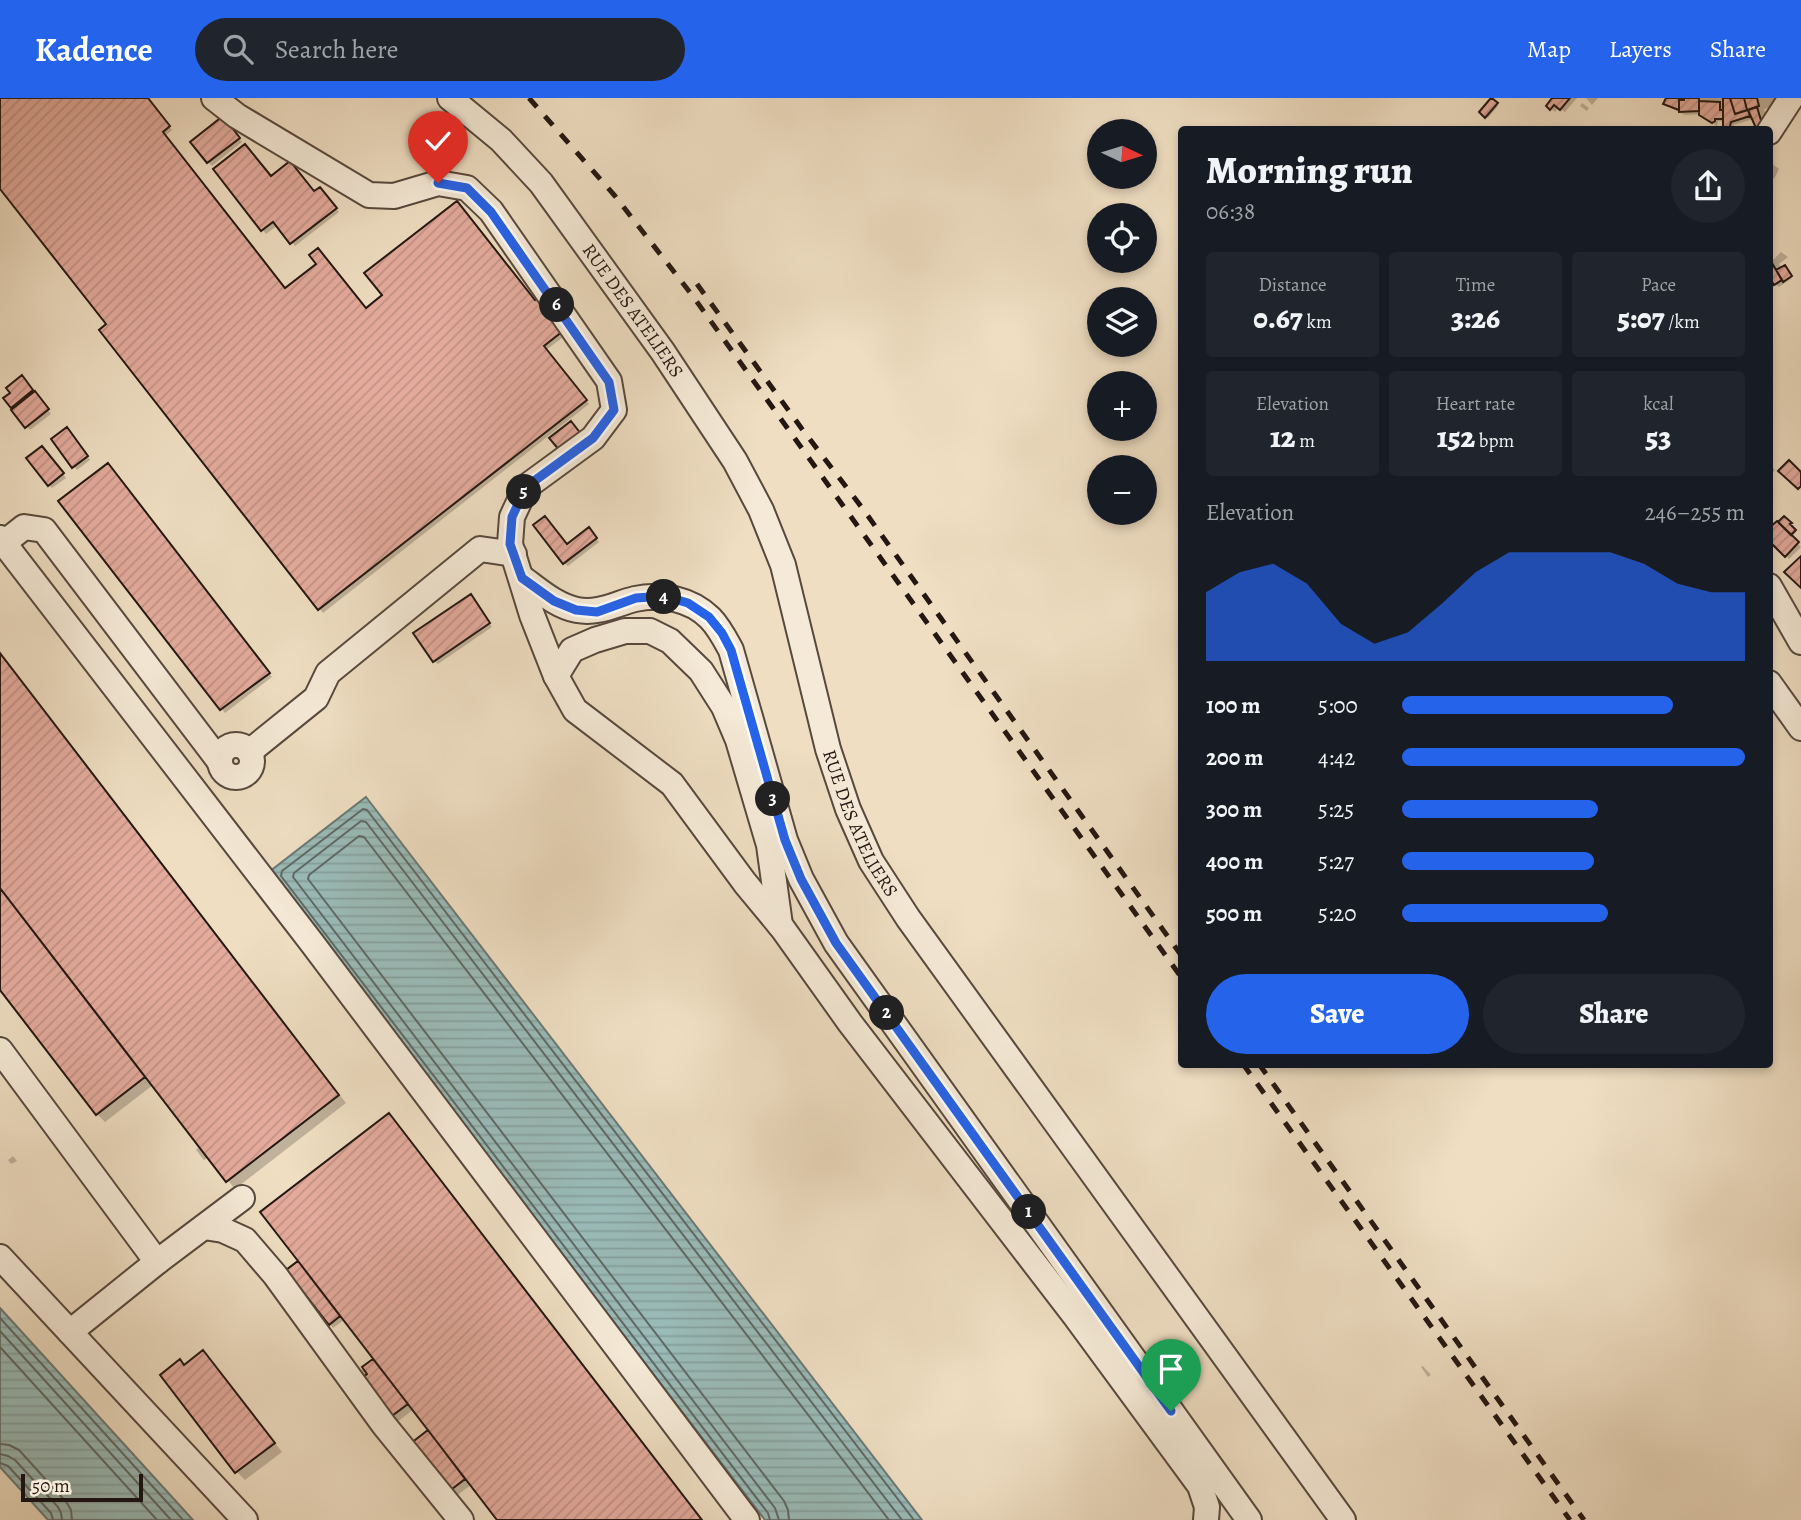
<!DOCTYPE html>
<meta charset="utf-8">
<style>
body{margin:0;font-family:Alegreya,serif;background:#20242c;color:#f1f3f6;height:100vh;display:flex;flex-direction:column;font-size:26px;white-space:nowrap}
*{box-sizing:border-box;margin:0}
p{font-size:23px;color:#9ea1a6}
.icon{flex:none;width:38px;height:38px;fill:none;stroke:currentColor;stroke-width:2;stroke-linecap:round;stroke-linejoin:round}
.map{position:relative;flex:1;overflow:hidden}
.drawer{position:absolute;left:1178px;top:28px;width:595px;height:942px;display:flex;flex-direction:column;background:#171b24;border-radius:7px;box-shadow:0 4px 10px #0003}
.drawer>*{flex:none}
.needle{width:46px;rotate:94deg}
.buttons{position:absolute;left:1087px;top:21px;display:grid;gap:14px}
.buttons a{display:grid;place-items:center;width:70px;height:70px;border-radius:50%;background:#171b24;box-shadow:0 4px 10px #0003;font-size:35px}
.scale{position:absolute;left:21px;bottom:18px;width:122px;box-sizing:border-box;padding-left:7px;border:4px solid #241712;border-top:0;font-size:19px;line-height:24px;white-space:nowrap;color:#241712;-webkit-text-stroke:5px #f5ead7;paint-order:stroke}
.pin{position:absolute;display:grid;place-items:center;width:60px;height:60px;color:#fff;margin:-72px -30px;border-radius:50% 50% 50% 0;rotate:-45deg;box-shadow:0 0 7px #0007}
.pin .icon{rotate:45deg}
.km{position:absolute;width:35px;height:35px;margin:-18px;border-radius:50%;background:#222;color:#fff;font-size:19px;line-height:35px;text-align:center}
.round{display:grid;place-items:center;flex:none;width:74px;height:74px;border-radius:37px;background:#20242c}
.summary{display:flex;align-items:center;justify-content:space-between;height:119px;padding:0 28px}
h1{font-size:38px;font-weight:800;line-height:52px}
.stats{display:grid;grid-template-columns:repeat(3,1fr);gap:10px;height:119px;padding:7px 28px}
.stats div{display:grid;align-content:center;border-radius:7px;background:#20242c;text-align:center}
.stats b{font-size:30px;font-weight:800}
.stats small{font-size:19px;font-weight:400}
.stats p{font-size:19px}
.chart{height:196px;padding:14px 28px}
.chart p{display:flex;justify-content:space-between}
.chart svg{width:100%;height:126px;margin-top:7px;fill:#2563eb;opacity:.7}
.button{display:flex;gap:14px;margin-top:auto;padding:14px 28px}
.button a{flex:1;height:80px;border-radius:42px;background:#2563eb;color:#fff;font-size:28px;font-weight:800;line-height:80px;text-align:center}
.button a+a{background:#20242c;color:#f1f3f6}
ul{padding:0 28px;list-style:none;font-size:23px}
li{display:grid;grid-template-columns:112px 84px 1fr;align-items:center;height:52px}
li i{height:18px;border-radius:9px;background:#2563eb}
header{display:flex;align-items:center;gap:42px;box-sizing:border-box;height:98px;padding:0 35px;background:#2563eb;color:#fff}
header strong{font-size:33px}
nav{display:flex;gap:38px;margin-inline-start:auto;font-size:24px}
.search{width:490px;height:63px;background:#20242c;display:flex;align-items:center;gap:18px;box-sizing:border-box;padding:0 24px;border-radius:38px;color:#9ea1a6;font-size:26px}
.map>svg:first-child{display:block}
.water{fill:url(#water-rules);stroke:#6b7976;stroke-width:2}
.shadow{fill:#0003}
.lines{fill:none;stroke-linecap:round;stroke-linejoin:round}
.shore{stroke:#5f6965;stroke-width:2}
.building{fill:url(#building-hatch);stroke:#241712;stroke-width:2}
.minor-casing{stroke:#57493e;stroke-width:28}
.minor{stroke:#f5ead7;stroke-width:24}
.rail{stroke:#241712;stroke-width:5;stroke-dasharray:12 12;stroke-linecap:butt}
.route-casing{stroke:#fff;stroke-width:14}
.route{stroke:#2563eb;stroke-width:9}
.labels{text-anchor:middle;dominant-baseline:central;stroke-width:6;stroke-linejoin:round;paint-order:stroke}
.street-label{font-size:19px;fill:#241712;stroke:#f5ead7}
</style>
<header>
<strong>Kadence</strong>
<div class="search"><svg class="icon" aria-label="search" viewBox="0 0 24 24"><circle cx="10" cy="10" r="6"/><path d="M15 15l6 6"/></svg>Search here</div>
<nav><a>Map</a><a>Layers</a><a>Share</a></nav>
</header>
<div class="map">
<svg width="1801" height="1422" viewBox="0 0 1801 1422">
<defs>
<pattern id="water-rules" width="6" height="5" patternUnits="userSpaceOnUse" patternTransform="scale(1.75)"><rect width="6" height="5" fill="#9abbb8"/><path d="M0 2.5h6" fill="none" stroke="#85a09d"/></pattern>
<pattern id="building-hatch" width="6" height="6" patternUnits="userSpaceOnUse" patternTransform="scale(1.75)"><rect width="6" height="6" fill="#e4ab9d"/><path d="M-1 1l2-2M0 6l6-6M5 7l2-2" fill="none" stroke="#c39286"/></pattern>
</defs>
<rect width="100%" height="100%" fill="#efdec2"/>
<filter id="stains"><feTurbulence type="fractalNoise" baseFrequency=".00286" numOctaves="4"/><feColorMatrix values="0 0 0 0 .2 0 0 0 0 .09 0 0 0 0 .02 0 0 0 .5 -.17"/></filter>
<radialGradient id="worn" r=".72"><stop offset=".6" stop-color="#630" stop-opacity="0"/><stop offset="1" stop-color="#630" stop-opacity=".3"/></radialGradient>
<path class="water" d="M366,699L922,1422H765L269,774Z
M0,1210L193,1422H48L0,1369Z"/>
<path class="shadow" d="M0,0H147L172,32L165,38L285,192L366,212L535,204L570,234L546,252L589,306L323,515L101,232L109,227L0,88Z
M1551,0H1577L1565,14L1558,10L1555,14L1548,8L1553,2Z
M1586,0H1598L1592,7Z
M1667,0H1784L1785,5L1764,11L1768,24L1762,32L1754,21L1733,27L1740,32H1725V24L1718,23L1717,28L1701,16L1685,17L1669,9L1665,6Z
M1492,3L1498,8L1488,20L1481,14Z
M1582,5L1589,10L1587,13L1580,8Z
M227,24L242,44L212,68L208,64Z
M1771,65L1779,71L1774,81L1769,77V67Z
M215,72L271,80L314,95L324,94L339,114L295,148L278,127L266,136Z
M1781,154L1788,159L1779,166L1782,170H1786L1792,180L1779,189L1775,186L1771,164Z
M26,283L51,316L30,332L6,301Z
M70,335L90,362L77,372L74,368Z
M46,353L66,380L52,390L49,387Z
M1769,366L1775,372L1769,378Z
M111,371L272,579L225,615L61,403Z
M1784,420L1792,427L1790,429L1796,434L1791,439L1801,449L1789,461L1769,441Z
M592,435L599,444L568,468L564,465L567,448Z
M474,502L492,529L438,566L434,563Z
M0,556L346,1005L235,1091L209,1059L204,1062L203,1061L196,1052L200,1048L153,987L105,1024L97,1016L0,890Z
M389,1017L397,1025L702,1422H499L472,1386L455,1399L449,1393L433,1340L414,1311L392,1328L353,1279L373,1263L378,1269L380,1267L345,1221L333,1230L330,1226L288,1173L306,1170Z
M13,1058L17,1063L11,1066L8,1062Z
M211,1263L282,1354L245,1382L237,1374L162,1277L185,1269Z
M1423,1268L1431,1277L1428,1279L1421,1269Z"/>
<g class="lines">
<path class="shore" d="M0,1220L183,1422
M0,1233L171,1422
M0,1249L157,1422
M0,1346L9,1347L19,1352L67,1405L71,1412L72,1422
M0,1356L8,1358L15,1362L58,1409L61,1415L62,1422
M0,1365L8,1368L51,1415L53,1422
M770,1422L768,1415L281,778L282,773L363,711L367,712L914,1422
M779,1422L775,1410L293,779L294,775L361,723L366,724L902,1422
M789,1422L788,1412L784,1403L308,781L309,777L359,738L364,739L889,1422"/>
</g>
<path class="building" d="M0,0H148L170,28L163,34L285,190L316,166L309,157L318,150L366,210L382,197L364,175L457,103L535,202L542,196L568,229L544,248L587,302L318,512L99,232L106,226L0,91Z
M1552,0H1570L1560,12L1554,7L1550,12L1546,8Z
M1666,0H1684V2H1679V12L1663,6Z
M1684,0H1699V13L1679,14V2H1684Z
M1723,0H1730L1735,16L1748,12L1750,18L1731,24L1729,32H1723Z
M1730,0H1744L1747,12L1735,16Z
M1744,0H1757L1759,8L1747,12Z
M1490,1H1493L1498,5L1485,20L1479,14Z
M1699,3L1720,4V12H1723V21H1715V23L1712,25L1699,17Z
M1757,9L1763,29L1760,32H1754L1756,30L1748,12Z
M223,18L240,40L207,65L190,44Z
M245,46L271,78L290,63L314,93L320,89L337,110L290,146L273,124L261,133L213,71Z
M1769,160L1782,182L1774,187L1769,179Z
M1785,167L1792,178L1783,184L1776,172Z
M22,277L33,292L11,310L3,300L10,295L6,290Z
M35,293L49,311L25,330L11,312Z
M571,323L581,336L560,353L549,340Z
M67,329L88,358L72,370L51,341Z
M42,348L64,375L48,388L26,360Z
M1789,362L1801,374V388L1798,391L1778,373Z
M108,365L270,575L220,612L58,403Z
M545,418L567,446L589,429L597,440L563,466L533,427Z
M1784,418L1792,425L1790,426L1796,432L1791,437L1778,424Z
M1777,423L1799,444L1785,459L1769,443V430Z
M1801,458V490L1784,474Z
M471,496L490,525L433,564L413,535Z
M0,555L339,997L226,1084L0,790Z
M0,790L145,979L96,1017L0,892Z
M389,1015L702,1422H497L298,1163L260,1114Z
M298,1163L340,1218L329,1227L286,1172Z
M203,1252L275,1345L235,1375L160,1277L180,1261L184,1267Z
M373,1261L408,1306L385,1323L356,1285L367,1276L362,1269Z
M428,1332L465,1381L448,1394L410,1346Z"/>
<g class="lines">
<g class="minor-casing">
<g id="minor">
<path d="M214,0L237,18L369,97L394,98L438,85L467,90L491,113L609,283L614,312L593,340L526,389L512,419L510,446L532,517L556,578L575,612L672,686L745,785L783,831L850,925L1075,1218L1200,1388L1207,1409L1206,1422"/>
<path id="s1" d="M450,0L501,42L541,85L663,254L735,363L761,412L783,467L828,651L848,711L871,763L908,820L1343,1422"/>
<path d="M1769,34L1791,0"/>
<path d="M0,440L312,845L747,1422"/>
<path d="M4,445L24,429L44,432L220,664"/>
<path d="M522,480C539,492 556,508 577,512C599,516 615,506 635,501C661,495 691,501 710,520C719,529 725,541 731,552L785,742L801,781L836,845L1249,1422"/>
<path d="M1769,488L1801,544"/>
<path d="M556,578L572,552L595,542L625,533H650L670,543L701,573L724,609L738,642L769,747L780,827"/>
<path d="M1769,585L1801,630"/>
<circle cx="236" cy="663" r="16"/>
<path d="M249,654L316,600L328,575L480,451L514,456"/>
<path d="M0,952L157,1164L70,1234"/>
<path d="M204,1129L223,1132L245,1142L275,1177L384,1327L461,1422"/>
<path d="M0,1159L245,1422"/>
<path d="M157,1164L242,1100"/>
</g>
</g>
<use href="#minor" class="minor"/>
<path class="rail" d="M529,0L615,98L692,197L1181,879
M697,186L802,331L863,411L1181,857
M1243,966L1570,1422
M1259,966L1584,1422"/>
</g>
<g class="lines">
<g class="route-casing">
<path id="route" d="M438,85L467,90L491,114L609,284L614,312L593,340L526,389L512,419L510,446L522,480L554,503L576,512L597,514L636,500L664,498L688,505L709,519L722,535L731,552L785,742L801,781L836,845L1171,1313"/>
</g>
<use href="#route" class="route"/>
</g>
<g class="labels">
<g class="street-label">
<text stroke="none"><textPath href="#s1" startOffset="282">RUE DES ATELIERS</textPath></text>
<text stroke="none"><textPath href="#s1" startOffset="849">RUE DES ATELIERS</textPath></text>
</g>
</g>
<rect width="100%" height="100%" filter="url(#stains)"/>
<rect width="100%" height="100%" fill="url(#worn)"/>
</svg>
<div class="buttons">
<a><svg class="needle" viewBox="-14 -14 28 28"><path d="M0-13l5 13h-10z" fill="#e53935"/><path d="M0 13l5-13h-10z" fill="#9ea1a6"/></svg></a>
<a><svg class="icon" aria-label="locate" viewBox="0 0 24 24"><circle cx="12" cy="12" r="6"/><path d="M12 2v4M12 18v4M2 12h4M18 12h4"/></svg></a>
<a><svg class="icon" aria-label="layers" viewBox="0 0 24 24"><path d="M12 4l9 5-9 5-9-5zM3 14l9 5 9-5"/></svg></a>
<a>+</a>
<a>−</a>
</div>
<div class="scale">50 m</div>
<div class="pin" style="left:1171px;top:1313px;background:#1e9e55"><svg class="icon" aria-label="arrive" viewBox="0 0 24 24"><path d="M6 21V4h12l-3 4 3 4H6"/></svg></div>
<div class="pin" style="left:438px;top:85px;background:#d93025"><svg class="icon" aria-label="check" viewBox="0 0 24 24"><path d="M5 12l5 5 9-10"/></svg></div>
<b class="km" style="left:1029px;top:1114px">1</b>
<b class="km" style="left:887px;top:915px">2</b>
<b class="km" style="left:773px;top:701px">3</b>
<b class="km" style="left:664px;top:499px">4</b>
<b class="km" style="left:524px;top:394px">5</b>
<b class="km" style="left:557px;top:207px">6</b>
<section class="drawer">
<div class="summary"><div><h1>Morning run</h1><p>06:38</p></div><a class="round"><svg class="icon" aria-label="share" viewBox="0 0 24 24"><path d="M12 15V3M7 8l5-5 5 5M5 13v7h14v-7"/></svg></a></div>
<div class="stats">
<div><p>Distance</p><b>0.67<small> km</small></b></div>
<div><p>Time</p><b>3:26</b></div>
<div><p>Pace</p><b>5:07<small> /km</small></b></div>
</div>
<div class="stats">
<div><p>Elevation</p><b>12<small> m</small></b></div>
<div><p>Heart rate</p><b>152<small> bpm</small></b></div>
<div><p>kcal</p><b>53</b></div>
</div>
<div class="chart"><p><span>Elevation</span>246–255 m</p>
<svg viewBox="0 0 160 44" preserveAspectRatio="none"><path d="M0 44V20L10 13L20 10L30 17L40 31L50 38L60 34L70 24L80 13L90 6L100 6L110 6L120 6L130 10L140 17L150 20L160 20V44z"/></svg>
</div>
<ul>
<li><b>100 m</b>5:00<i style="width:79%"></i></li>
<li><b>200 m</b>4:42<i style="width:100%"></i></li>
<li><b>300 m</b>5:25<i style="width:57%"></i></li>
<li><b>400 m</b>5:27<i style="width:56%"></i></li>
<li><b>500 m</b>5:20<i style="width:60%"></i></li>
</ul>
<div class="button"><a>Save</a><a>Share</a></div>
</section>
</div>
